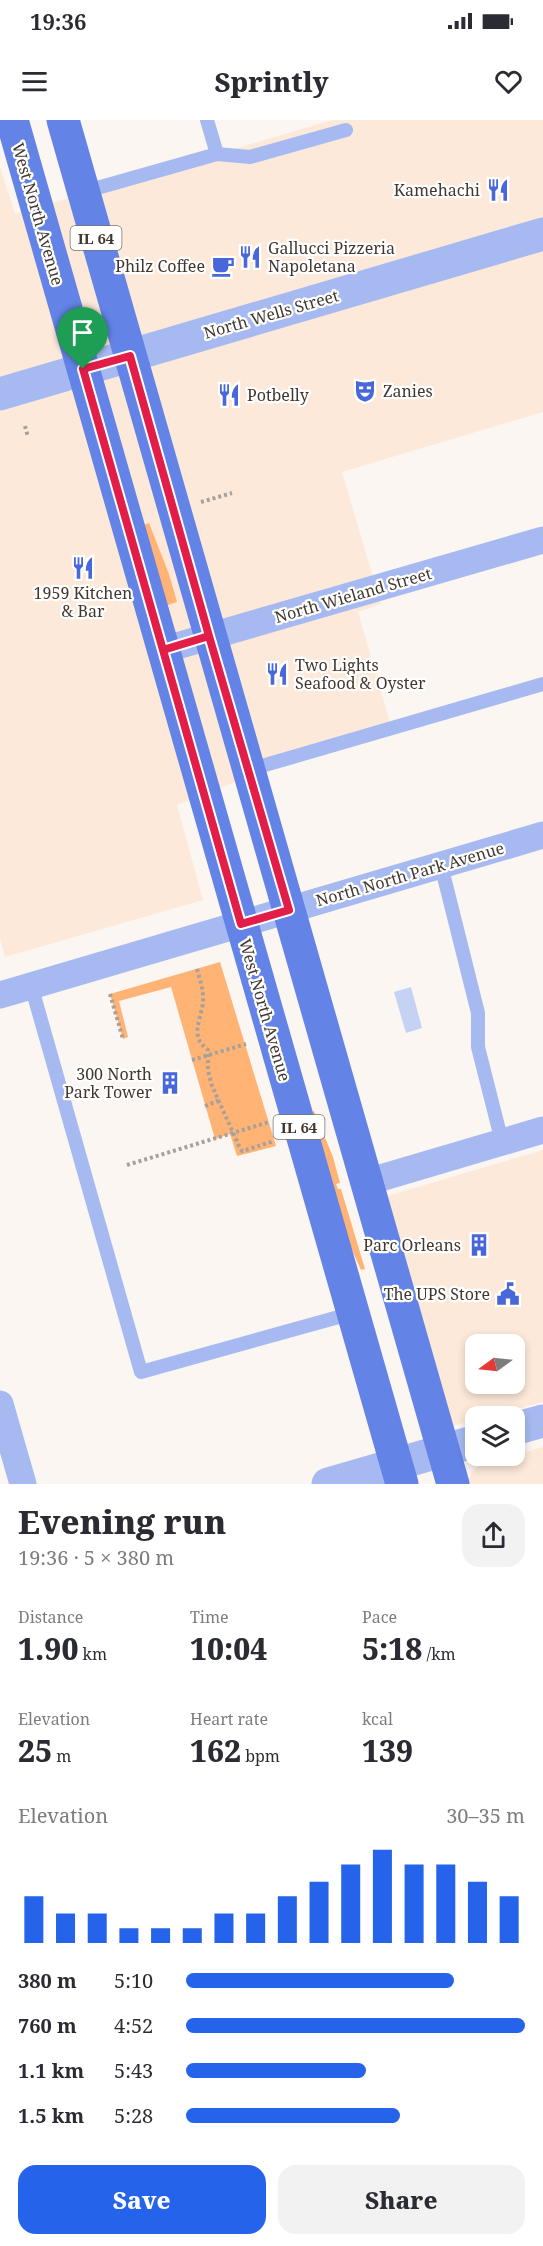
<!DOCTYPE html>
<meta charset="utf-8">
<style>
body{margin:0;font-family:"Noto Serif",serif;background:#f2f2f3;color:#2b2b33;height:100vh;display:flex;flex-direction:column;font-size:22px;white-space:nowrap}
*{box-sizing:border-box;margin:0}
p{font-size:20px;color:#7c7c81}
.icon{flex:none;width:33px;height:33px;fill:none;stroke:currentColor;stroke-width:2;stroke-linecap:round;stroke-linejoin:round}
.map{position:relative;height:1364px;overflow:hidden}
.details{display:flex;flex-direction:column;background:#fff;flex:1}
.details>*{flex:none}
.needle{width:39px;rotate:255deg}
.fabs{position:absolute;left:465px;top:1214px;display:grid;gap:12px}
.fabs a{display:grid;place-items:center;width:60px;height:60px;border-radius:12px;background:#fff;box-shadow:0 3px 9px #0003;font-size:30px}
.pin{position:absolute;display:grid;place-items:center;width:51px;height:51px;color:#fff;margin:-62px -26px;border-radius:50% 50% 50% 0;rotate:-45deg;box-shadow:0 0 6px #0007}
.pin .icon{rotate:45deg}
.round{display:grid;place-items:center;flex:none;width:63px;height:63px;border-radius:18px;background:#f2f2f3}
.head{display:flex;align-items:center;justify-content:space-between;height:102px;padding:0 18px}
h1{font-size:33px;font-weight:800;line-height:45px}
.figures{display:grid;grid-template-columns:repeat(3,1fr);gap:9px;height:102px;padding:6px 18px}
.figures div{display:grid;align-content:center}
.figures b{font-size:30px;font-weight:800}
.figures small{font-size:16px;font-weight:400}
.figures p{font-size:16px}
.chart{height:168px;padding:12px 18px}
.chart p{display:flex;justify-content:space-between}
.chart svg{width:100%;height:108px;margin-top:6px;stroke:#2563eb;stroke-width:6}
.action{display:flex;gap:12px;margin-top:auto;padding:12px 18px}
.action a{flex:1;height:69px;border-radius:18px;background:#2563eb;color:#fff;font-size:24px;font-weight:800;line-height:69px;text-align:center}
.action a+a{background:#f2f2f3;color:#2b2b33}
ul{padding:0 18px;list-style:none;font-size:20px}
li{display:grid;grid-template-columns:96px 72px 1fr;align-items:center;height:45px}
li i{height:15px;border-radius:8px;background:#2563eb}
.status{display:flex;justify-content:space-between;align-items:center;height:42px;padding:0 30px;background:#fff;direction:ltr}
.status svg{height:16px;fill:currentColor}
header{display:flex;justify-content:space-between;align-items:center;height:78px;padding:0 18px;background:#fff;font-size:27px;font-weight:800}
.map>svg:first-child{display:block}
.built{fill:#fde9d9;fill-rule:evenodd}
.green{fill:#ffb374}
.water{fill:#c5d2f3}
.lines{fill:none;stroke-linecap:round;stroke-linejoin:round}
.path{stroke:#a8a09a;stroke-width:4;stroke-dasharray:3 3;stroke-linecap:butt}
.service{stroke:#a6baf1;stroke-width:14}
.minor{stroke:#a6baf1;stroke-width:27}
.tertiary{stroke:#a6baf1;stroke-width:33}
.primary{stroke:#6383e6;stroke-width:33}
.route-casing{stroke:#fff;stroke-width:12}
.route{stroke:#e11d48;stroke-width:8}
.labels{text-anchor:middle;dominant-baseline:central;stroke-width:4.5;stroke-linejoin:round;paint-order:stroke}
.shield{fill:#fff;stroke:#7b736d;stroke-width:1.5}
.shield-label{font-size:15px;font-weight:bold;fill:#42372f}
.poi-label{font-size:16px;fill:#42372f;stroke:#fff;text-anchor:end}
.street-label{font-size:16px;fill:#42372f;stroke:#fff}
</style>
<div class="status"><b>19:36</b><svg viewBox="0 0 49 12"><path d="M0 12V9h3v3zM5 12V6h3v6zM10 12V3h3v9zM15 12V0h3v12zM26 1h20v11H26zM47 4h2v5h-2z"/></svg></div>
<header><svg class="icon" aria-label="menu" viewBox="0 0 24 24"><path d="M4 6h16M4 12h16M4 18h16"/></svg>Sprintly<svg class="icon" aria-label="heart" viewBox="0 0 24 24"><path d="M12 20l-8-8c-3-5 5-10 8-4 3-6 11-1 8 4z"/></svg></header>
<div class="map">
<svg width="543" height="1364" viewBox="0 0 543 1364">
<rect width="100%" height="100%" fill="#fbf6f1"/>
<path class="built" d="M332,0H543V292L342,352L381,484L358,492L393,613L260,652L177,685L203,780L5,837L0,818V47L15,94Z
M543,1030V1282L489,1296H476L475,1300L449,1307L384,1077ZM476,1224H514V1263H476Z
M543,1327V1364H468L471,1353L477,1347Z"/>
<path class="green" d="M149,403L169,454L177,482L165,486L144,405Z
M220,842L276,1026L237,1036L230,1014L215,1019L171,867L119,881L128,917L123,919L110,874Z
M314,991L333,1037L340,1063L336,1064L338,1069H341L365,1149L361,1150L341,1105L309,993Z"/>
<path class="water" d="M411,867L422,908L406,913L394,872Z"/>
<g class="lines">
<path class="path" d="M25,306L28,317
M201,382L232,373
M197,849C200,860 204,871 203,882C201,901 189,916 208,930V951L212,966L239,1026L242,1031L246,1030L274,1021
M110,874L123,919
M192,940L246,924
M205,986L220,980
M127,1045L269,1002"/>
<path class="service" d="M207,0L217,34
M83,72L217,34L250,37L346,10
M248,650L543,564
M441,745L478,893V927L502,1022
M31,865L141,1252L353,1193"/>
<path class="minor" d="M163,530L543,420
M0,875L543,715
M367,1062L543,1010
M0,1284L23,1364"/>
<path class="tertiary" d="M0,274L543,114
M514,1309L543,1301
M328,1364L476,1321"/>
<path class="primary" d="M12,0L402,1364
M63,0L453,1364"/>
</g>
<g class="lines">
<g class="route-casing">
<path id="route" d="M83,249L163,530L209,516L289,790L241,804L163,530L209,516L130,236L83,249"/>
</g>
<use href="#route" class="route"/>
</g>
<defs>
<g id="restaurant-bare" transform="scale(1.8)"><path d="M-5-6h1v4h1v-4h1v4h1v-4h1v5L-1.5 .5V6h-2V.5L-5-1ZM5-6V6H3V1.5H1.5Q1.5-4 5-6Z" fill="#4767da" stroke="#fff" stroke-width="2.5" paint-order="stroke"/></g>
<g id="cafe-bare" transform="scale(1.8)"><path d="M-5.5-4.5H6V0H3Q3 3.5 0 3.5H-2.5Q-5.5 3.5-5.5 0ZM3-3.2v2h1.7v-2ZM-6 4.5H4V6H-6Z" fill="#4767da" stroke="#fff" stroke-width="2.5" paint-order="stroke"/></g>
<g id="theatre-bare" transform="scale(1.8)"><path d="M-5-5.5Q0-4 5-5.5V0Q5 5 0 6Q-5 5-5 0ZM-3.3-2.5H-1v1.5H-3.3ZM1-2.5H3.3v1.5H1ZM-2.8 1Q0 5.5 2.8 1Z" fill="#4767da" stroke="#fff" stroke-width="2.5" paint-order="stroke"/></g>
<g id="building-bare" transform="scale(1.8)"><path d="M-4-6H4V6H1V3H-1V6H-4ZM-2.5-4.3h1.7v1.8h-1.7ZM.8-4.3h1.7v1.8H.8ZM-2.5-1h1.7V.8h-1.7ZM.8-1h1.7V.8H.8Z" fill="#4767da" stroke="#fff" stroke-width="2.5" paint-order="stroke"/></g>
<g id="civic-bare" transform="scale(1.8)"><path d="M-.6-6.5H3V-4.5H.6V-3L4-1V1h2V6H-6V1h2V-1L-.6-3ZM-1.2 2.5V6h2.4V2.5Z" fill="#4767da" stroke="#fff" stroke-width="2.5" paint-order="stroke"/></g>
</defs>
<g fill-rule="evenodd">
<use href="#restaurant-bare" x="498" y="70"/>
<use href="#restaurant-bare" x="250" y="137"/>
<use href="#cafe-bare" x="223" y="146"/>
<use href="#theatre-bare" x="365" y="271"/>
<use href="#restaurant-bare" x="229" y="275"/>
<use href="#restaurant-bare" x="83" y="448"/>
<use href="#restaurant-bare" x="277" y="554"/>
<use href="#building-bare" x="170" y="963"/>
<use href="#building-bare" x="479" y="1125"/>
<use href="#civic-bare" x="508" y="1174"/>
</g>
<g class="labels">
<g class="shield">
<rect x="70.5" y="106" width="51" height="24" rx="4.5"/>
<rect x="273.5" y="995" width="51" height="24" rx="4.5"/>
</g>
<g class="shield-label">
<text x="96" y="118">IL 64</text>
<text x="299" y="1007">IL 64</text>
</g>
<g class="poi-label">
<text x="480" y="70">Kamehachi</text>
<text x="268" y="128" text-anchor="start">Gallucci Pizzeria<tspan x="268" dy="18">Napoletana</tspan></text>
<text x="205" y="146">Philz Coffee</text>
<text x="383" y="271" text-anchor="start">Zanies</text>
<text x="247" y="275" text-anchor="start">Potbelly</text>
<text x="83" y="473" text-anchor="middle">1959 Kitchen<tspan x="83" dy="18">&amp; Bar</tspan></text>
<text x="295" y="545" text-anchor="start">Two Lights<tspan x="295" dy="18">Seafood &amp; Oyster</tspan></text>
<text x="152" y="954">300 North<tspan x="152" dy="18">Park Tower</tspan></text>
<text x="461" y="1125">Parc Orleans</text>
<text x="490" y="1174">The UPS Store</text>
</g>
<g class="street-label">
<text transform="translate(38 94) rotate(74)">West North Avenue</text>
<text transform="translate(271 194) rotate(-16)">North Wells Street</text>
<text transform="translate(353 475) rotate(-16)">North Wieland Street</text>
<text transform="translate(410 754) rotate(-16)">North North Park Avenue</text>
<text transform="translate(265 890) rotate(74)">West North Avenue</text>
</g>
</g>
</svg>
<div class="fabs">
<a><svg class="needle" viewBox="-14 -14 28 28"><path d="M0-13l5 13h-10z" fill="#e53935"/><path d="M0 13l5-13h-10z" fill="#7c7c81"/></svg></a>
<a><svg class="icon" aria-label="layers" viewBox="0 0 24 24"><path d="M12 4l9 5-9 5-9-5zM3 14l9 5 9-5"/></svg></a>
</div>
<div class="pin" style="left:83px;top:249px;background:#1e9e55"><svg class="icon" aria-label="arrive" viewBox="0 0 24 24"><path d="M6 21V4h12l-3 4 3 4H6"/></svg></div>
</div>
<section class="details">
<div class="head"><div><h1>Evening run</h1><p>19:36 · 5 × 380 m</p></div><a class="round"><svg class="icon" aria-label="share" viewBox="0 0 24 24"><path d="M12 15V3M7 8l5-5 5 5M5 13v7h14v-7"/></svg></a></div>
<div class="figures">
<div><p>Distance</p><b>1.90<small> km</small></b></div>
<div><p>Time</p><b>10:04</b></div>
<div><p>Pace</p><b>5:18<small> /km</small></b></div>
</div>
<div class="figures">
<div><p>Elevation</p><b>25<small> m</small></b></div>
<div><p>Heart rate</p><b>162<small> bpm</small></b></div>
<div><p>kcal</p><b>139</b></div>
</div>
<div class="chart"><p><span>Elevation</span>30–35 m</p>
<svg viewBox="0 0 160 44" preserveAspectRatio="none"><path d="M5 44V25M15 44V32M25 44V32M35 44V38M45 44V38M55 44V38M65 44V32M75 44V32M85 44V25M95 44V19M105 44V12M115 44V6M125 44V12M135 44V12M145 44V19M155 44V25"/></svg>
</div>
<ul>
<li><b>380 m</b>5:10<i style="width:79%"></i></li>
<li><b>760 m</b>4:52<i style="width:100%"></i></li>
<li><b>1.1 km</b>5:43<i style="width:53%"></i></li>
<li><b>1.5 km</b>5:28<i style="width:63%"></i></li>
</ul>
<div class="action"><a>Save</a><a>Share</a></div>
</section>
